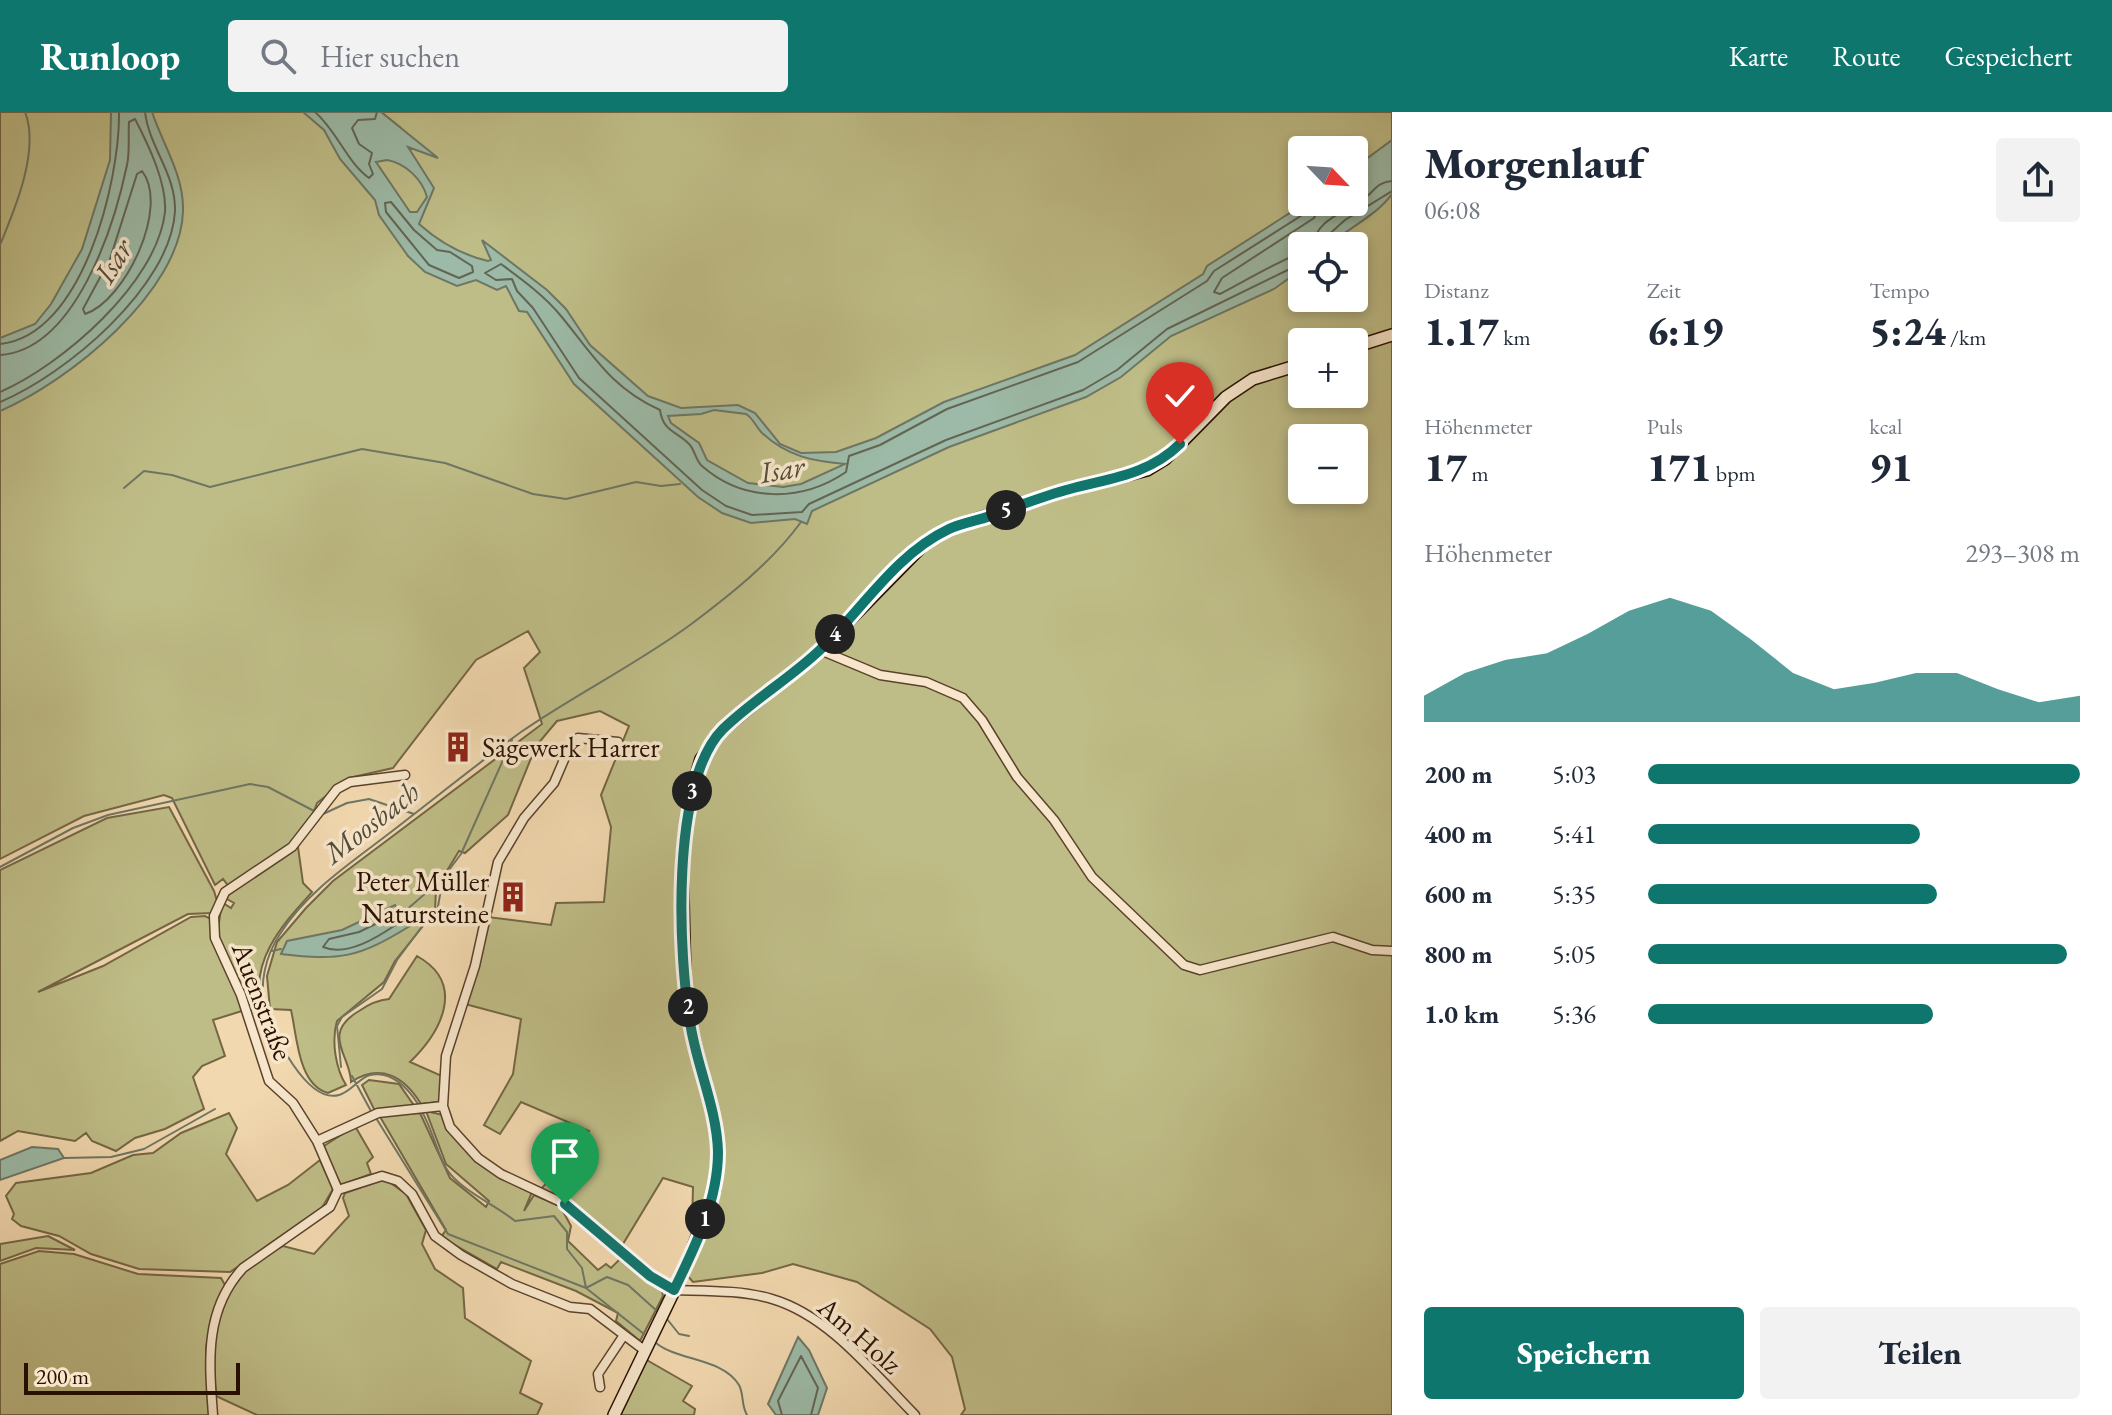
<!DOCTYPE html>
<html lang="de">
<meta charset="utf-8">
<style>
body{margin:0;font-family:"EB Garamond",serif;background:#f2f2f3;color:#1f2937;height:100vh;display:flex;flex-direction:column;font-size:30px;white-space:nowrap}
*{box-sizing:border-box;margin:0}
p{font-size:26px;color:#747a83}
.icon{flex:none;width:44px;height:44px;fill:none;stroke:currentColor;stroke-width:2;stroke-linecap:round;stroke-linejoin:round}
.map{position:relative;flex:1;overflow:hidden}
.details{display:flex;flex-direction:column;background:#fff;width:720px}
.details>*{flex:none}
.needle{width:52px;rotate:115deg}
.tools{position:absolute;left:1288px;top:24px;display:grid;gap:16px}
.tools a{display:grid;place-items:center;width:80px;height:80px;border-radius:8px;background:#fff;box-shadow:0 4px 12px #0003;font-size:40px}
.scale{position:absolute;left:24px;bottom:20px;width:216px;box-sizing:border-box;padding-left:8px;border:4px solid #291000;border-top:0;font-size:22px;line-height:28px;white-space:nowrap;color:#291000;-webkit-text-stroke:6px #f7e6cb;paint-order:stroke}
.pin{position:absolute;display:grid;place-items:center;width:68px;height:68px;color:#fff;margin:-82px -34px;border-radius:50% 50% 50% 0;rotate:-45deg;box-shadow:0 0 8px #0007}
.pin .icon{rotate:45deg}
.km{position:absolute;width:40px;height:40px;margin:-20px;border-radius:50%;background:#222;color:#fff;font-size:22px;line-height:40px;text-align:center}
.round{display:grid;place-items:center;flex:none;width:84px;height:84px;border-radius:8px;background:#f2f2f3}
.overview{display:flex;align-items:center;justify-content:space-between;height:136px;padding:0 32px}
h1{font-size:44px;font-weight:800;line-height:60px}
.metrics{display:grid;grid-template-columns:repeat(3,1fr);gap:12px;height:136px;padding:8px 32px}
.metrics div{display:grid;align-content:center}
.metrics b{font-size:40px;font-weight:800}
.metrics small{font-size:22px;font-weight:400}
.metrics p{font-size:22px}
.chart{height:224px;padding:16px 32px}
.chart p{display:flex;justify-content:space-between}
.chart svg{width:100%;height:144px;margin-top:8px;fill:#0f766e;opacity:.7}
.primary-button{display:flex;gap:16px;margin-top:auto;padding:16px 32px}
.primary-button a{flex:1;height:92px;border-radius:8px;background:#0f766e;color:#fff;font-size:32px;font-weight:800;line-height:92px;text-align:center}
.primary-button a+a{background:#f2f2f3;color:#1f2937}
ul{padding:0 32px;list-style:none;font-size:26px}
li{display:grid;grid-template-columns:128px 96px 1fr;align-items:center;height:60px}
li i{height:20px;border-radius:10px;background:#0f766e}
header{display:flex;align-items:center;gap:48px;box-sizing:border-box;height:112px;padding:0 40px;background:#0f766e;color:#fff}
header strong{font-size:38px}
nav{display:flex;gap:44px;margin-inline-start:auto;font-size:28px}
.search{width:560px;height:72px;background:#f2f2f3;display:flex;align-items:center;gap:20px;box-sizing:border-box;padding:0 28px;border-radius:8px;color:#747a83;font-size:30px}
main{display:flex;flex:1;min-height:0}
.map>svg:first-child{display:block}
.green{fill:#bfbd87;stroke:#746644;stroke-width:2;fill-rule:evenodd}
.water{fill:#9cbaa7;stroke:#6e7664;stroke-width:2;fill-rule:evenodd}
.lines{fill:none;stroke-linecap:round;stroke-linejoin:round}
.shore{stroke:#626554;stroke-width:2}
.stream{stroke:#6e7664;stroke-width:2}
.street-casing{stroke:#5b422c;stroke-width:11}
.secondary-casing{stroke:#291000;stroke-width:14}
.street{stroke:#f7e6cb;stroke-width:8}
.secondary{stroke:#f7e6cb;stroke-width:11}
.route-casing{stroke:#fff;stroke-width:16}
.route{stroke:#0f766e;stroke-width:10}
.labels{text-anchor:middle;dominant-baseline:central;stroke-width:7;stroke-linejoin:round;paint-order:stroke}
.poi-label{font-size:28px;fill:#291000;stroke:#f7e6cb;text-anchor:start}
.street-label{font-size:28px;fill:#291000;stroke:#f7e6cb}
.water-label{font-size:30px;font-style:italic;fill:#514c3a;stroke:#f7e6cb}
</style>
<header>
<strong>Runloop</strong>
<div class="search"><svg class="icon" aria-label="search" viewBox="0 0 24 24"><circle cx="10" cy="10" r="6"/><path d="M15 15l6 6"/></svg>Hier suchen</div>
<nav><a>Karte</a><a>Route</a><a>Gespeichert</a></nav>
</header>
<main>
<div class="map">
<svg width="1392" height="1303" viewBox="0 0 1392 1303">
<rect width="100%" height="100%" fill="#f2d8af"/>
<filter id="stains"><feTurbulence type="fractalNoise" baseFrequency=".0025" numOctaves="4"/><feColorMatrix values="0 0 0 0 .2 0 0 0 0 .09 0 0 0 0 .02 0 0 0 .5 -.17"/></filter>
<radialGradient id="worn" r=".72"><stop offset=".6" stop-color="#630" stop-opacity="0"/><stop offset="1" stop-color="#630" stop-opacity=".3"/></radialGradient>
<path class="green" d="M0,0H369L401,16L381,0H1392V1303H961L965,1297L952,1245L930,1217L857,1170L793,1152L762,1161L693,1170L686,1162L706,1118L692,1113L693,1075L663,1066L623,1132H617L540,1078L580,1035L589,1019L521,990L500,1022L484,1013L513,962L521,907L465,892L488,805L551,813L556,791L604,790L611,715L601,683L629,614L600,599L557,609L536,634L508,703L465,741L459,739L436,777L435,799L395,849L384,870L337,909C331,930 336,957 346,973L328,981C298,973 297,924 291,898L270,897L267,864L277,830L306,796L333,769L542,612L524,556L540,540L528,519L476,548L393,656L349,666L317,691C305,730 264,752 229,775L223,767L215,773L172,686L164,683L84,704L0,747ZM1302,38H1354V90H1302ZM1302,134H1354V186H1302ZM1302,230H1354V282H1302ZM1302,326H1354V378H1302Z
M169,695L214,779L217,789L212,801L188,802L38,880L103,854L191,805L205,804L213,808L245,898L213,908L225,944L202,954L193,965L204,997L165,1017L135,1026L116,1039L92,1029L86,1021L75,1029L18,1019L0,1029V758L107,706Z
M298,735L303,771L312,780C283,812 247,851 263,898H249L217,826L221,796L223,791L231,796L234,791L227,787L228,783Z
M417,844C467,872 441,920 410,950L442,964L439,990L421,992C404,964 380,951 351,970C351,944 320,922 359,899C369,892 377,888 389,887Z
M369,968L399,972L415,995L375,999L362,973Z
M426,999L443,1003C461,1044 491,1063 532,1080L524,1099L534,1083L560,1094L571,1114L568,1129L598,1158L606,1152L611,1156L622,1145L662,1179L663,1184L640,1229L616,1209L618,1201L576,1179L501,1150L497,1157L441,1125L446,1118L379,1003L420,1001L450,1066L486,1095L489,1089L446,1052Z
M229,1001L237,1016L226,1042L257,1089L288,1073L320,1048L333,1077L320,1099L230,1160L139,1157L91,1142L59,1124L21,1114L12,1107L14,1102L6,1084L16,1071L91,1061L133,1043L153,1041L181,1021Z
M355,1014L373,1045L367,1051L371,1062L341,1073L323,1041L324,1034Z
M385,1067L406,1082L426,1118L422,1132L435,1157L463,1176L465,1206L531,1249L520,1281L542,1292L537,1303H257L216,1284C210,1220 214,1163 283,1134L314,1142L349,1104L343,1086L345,1081Z
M48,1124L75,1138L36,1136L0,1149V1132Z
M39,1139L74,1142L138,1162L221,1166L225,1173L210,1214L206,1236L209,1303H0V1152Z
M645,1247L692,1274L683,1289L695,1297L694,1303H620Z"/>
<path class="water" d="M111,0H152C163,33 184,63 183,99C181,180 68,270 0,299V226L35,212L51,192L82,137L110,48Z
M303,0H381L438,46L408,35L434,76L419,112C438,129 462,143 488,149L491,148L482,128L547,178L566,197L590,233L648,284L681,296L738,293L755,301L780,332L801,341L836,340L876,326L944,290L1075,243L1203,162L1207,154L1307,90H1354V56L1392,28V82C1376,104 1348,116 1328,134H1302V157L1274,177L1171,224L1121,265L1086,285L949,335L812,399L807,412L795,407L751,411L722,401L698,385L574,272L527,200L519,199L506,174L497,178L476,168L457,174L425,160L408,144L379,103L375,88L340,47L324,18ZM387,48C405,51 422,67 427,85L417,100H410L376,50ZM714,298L746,302C754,307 755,314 762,321C788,345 813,349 845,352L801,372L783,375L748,371L707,348L699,331L671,311L668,304L701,302Z
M395,793L410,814C358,846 340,849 281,842L287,829L342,818Z
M32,1035L58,1037L64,1046L0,1068V1048Z
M798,1225L809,1238L827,1276L818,1303H776L768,1292Z"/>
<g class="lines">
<path class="shore" d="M315,0C337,19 346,49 369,66L373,62L369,52L372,41L359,32L352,16L358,8L375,7L377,0
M142,59C170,95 125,189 85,202L83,197L110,147L137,62Z
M391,90L414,118L437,138L450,140L472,154L473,160L459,166L429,153L386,100L385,91Z
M1313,134C1315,107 1347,100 1365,86C1375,78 1378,70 1392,69
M1323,134L1325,126L1345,108L1392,79
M1302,141C1291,142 1236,174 1220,182L1214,180L1222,166L1314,106L1321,90
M1302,151L1167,217L1117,258L1083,278L946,328L809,392L802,400L752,403L726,394L702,378L579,266L533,196L517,179L512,167L496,168L485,161L501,152C520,166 544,183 561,204C593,243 611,276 660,298C663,320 677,319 690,333C695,339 696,349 702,354C744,391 802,390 846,360L849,344L880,333L947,297L1078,250L1207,169L1214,159L1307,100L1311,90
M0,232C83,224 120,68 119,0
M0,243C75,238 114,115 127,53C130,40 128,24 129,10L135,7C148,32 167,71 165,100C157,171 62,253 0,280
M0,290C65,263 171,175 175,99C176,62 149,35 145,0
M392,804L397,805V812C378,825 347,845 323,835L329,827L359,820Z
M782,1303L778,1289L801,1244L818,1276L811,1303"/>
<path class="stream" d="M0,133C15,97 40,38 25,0
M124,376L144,359L172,363L210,375L362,337L445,351L533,382L566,387L636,370L661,374L680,372
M323,702L347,691L369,687L414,702
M0,755L73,716L108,703L250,672L268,675L316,700
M404,800L442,767
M272,839L281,837
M341,955L337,914L342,905L382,877L397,848L429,805L437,800L443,766L461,742L512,628
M352,964L372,1001
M418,992C408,976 391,958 370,963C359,966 351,980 339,983C307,992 273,922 266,897C258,873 266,843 280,822C306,780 352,750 391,720C434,687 477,652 521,620C576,582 637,552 690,513C730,483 772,450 801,410
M421,998C432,1016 436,1038 446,1056C459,1078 496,1093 515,1109L554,1104L567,1120V1137L582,1156L586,1176L644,1222
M376,1006L448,1122L586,1176L607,1165L628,1173L657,1199
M64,1046L111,1045L144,1037L215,997
M667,1207L679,1222L689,1224
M656,1231C678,1249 723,1246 739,1273C744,1282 741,1293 747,1303"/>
<g class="street-casing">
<path id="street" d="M820,538L880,563L926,570L963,586L982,608L1017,665L1054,708L1092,765L1184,853L1200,858L1333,825L1372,838L1392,839
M618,630L578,626L569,636L554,671L524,706L498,750L475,854L446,944L443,994L450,1015L478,1046L501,1062L565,1092L663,1172L674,1178C706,1179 742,1178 772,1187C830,1204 874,1262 915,1303
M317,1029L378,1001L443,994
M338,1078L382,1064L398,1069L412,1082L435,1124L461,1143L512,1172L570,1195L590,1197L644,1238
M600,1275L598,1262L624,1223
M213,1303C209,1250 204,1198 243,1156L330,1095L338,1078L317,1029L293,991L269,969L241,883L215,826L214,804L225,780L292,735L337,677L350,670L405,663"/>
</g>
<g class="secondary-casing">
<path id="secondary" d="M1354,235L1392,223
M614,1303L687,1152L715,1076L718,1041L715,1012L691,916L685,870L682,749L691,681L701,647L722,618L820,538L927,429L952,415L1068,378L1147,358L1165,347L1226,285L1253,267L1302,252"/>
</g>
<use href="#street" class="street"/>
<use href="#secondary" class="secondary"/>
</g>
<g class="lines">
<g class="route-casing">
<path id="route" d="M565,1092L650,1164L674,1178C695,1135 718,1089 718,1040C717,998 698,957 691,916C678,845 670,670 723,617C754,587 791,566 822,536C863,496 896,442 949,417C962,411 976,409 990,404C1016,395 1043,384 1070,377C1111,366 1148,363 1180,332"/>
</g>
<use href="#route" class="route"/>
</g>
<defs>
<g id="building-bare" transform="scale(2.4)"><path d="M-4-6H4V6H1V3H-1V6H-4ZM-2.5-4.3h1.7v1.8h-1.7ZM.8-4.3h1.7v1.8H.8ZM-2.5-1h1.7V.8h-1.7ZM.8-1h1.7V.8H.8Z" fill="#8f2418" stroke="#f7e6cb" stroke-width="2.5" paint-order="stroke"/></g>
</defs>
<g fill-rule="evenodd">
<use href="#building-bare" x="458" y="635"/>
<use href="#building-bare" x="513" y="785"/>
</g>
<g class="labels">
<g class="poi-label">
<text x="482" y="635">Sägewerk Harrer</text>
<text x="489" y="769" text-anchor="end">Peter Müller<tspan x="489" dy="32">Natursteine</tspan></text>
</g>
<g class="street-label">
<text transform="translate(263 889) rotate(69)">Auenstraße</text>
<text transform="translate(860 1223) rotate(41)">Am Holz</text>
</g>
<g class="water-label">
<text transform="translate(113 149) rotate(-59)">Isar</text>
<text transform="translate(782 357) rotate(-10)">Isar</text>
<text transform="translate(371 710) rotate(-38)">Moosbach</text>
</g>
</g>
<rect width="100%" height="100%" filter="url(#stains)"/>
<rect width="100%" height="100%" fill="url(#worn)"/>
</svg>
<div class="tools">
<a><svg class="needle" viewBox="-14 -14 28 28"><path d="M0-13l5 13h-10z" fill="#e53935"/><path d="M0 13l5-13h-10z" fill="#747a83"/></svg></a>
<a><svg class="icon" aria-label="locate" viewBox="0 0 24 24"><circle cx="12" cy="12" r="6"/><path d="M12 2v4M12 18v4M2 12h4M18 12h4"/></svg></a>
<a>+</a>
<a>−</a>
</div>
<div class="scale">200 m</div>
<div class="pin" style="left:565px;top:1092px;background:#1e9e55"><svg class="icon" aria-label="arrive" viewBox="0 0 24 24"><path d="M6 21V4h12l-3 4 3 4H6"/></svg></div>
<div class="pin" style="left:1180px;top:332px;background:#d93025"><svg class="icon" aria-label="check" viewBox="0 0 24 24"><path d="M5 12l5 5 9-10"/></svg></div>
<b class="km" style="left:705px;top:1107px">1</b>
<b class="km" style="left:688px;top:895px">2</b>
<b class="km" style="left:692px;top:679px">3</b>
<b class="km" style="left:835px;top:522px">4</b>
<b class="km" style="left:1006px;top:398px">5</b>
</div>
<section class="details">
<div class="overview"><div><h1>Morgenlauf</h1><p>06:08</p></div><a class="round"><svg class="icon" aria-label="share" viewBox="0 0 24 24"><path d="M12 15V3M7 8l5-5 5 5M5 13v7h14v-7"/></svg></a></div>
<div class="metrics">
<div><p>Distanz</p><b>1.17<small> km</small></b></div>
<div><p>Zeit</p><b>6:19</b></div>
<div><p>Tempo</p><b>5:24<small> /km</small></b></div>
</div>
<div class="metrics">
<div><p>Höhenmeter</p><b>17<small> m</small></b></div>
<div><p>Puls</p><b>171<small> bpm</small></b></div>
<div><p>kcal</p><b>91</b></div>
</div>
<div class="chart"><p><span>Höhenmeter</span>293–308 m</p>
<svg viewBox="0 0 160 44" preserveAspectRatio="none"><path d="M0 44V36L10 29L20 25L30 23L40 17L50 10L60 6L70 10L80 19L90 29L100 34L110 32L120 29L130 29L140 34L150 38L160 36V44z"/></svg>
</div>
<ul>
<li><b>200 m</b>5:03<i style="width:100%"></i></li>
<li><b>400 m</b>5:41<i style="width:63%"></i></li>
<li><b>600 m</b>5:35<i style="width:67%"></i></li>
<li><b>800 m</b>5:05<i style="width:97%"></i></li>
<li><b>1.0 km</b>5:36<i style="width:66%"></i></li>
</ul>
<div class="primary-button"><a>Speichern</a><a>Teilen</a></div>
</section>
</main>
